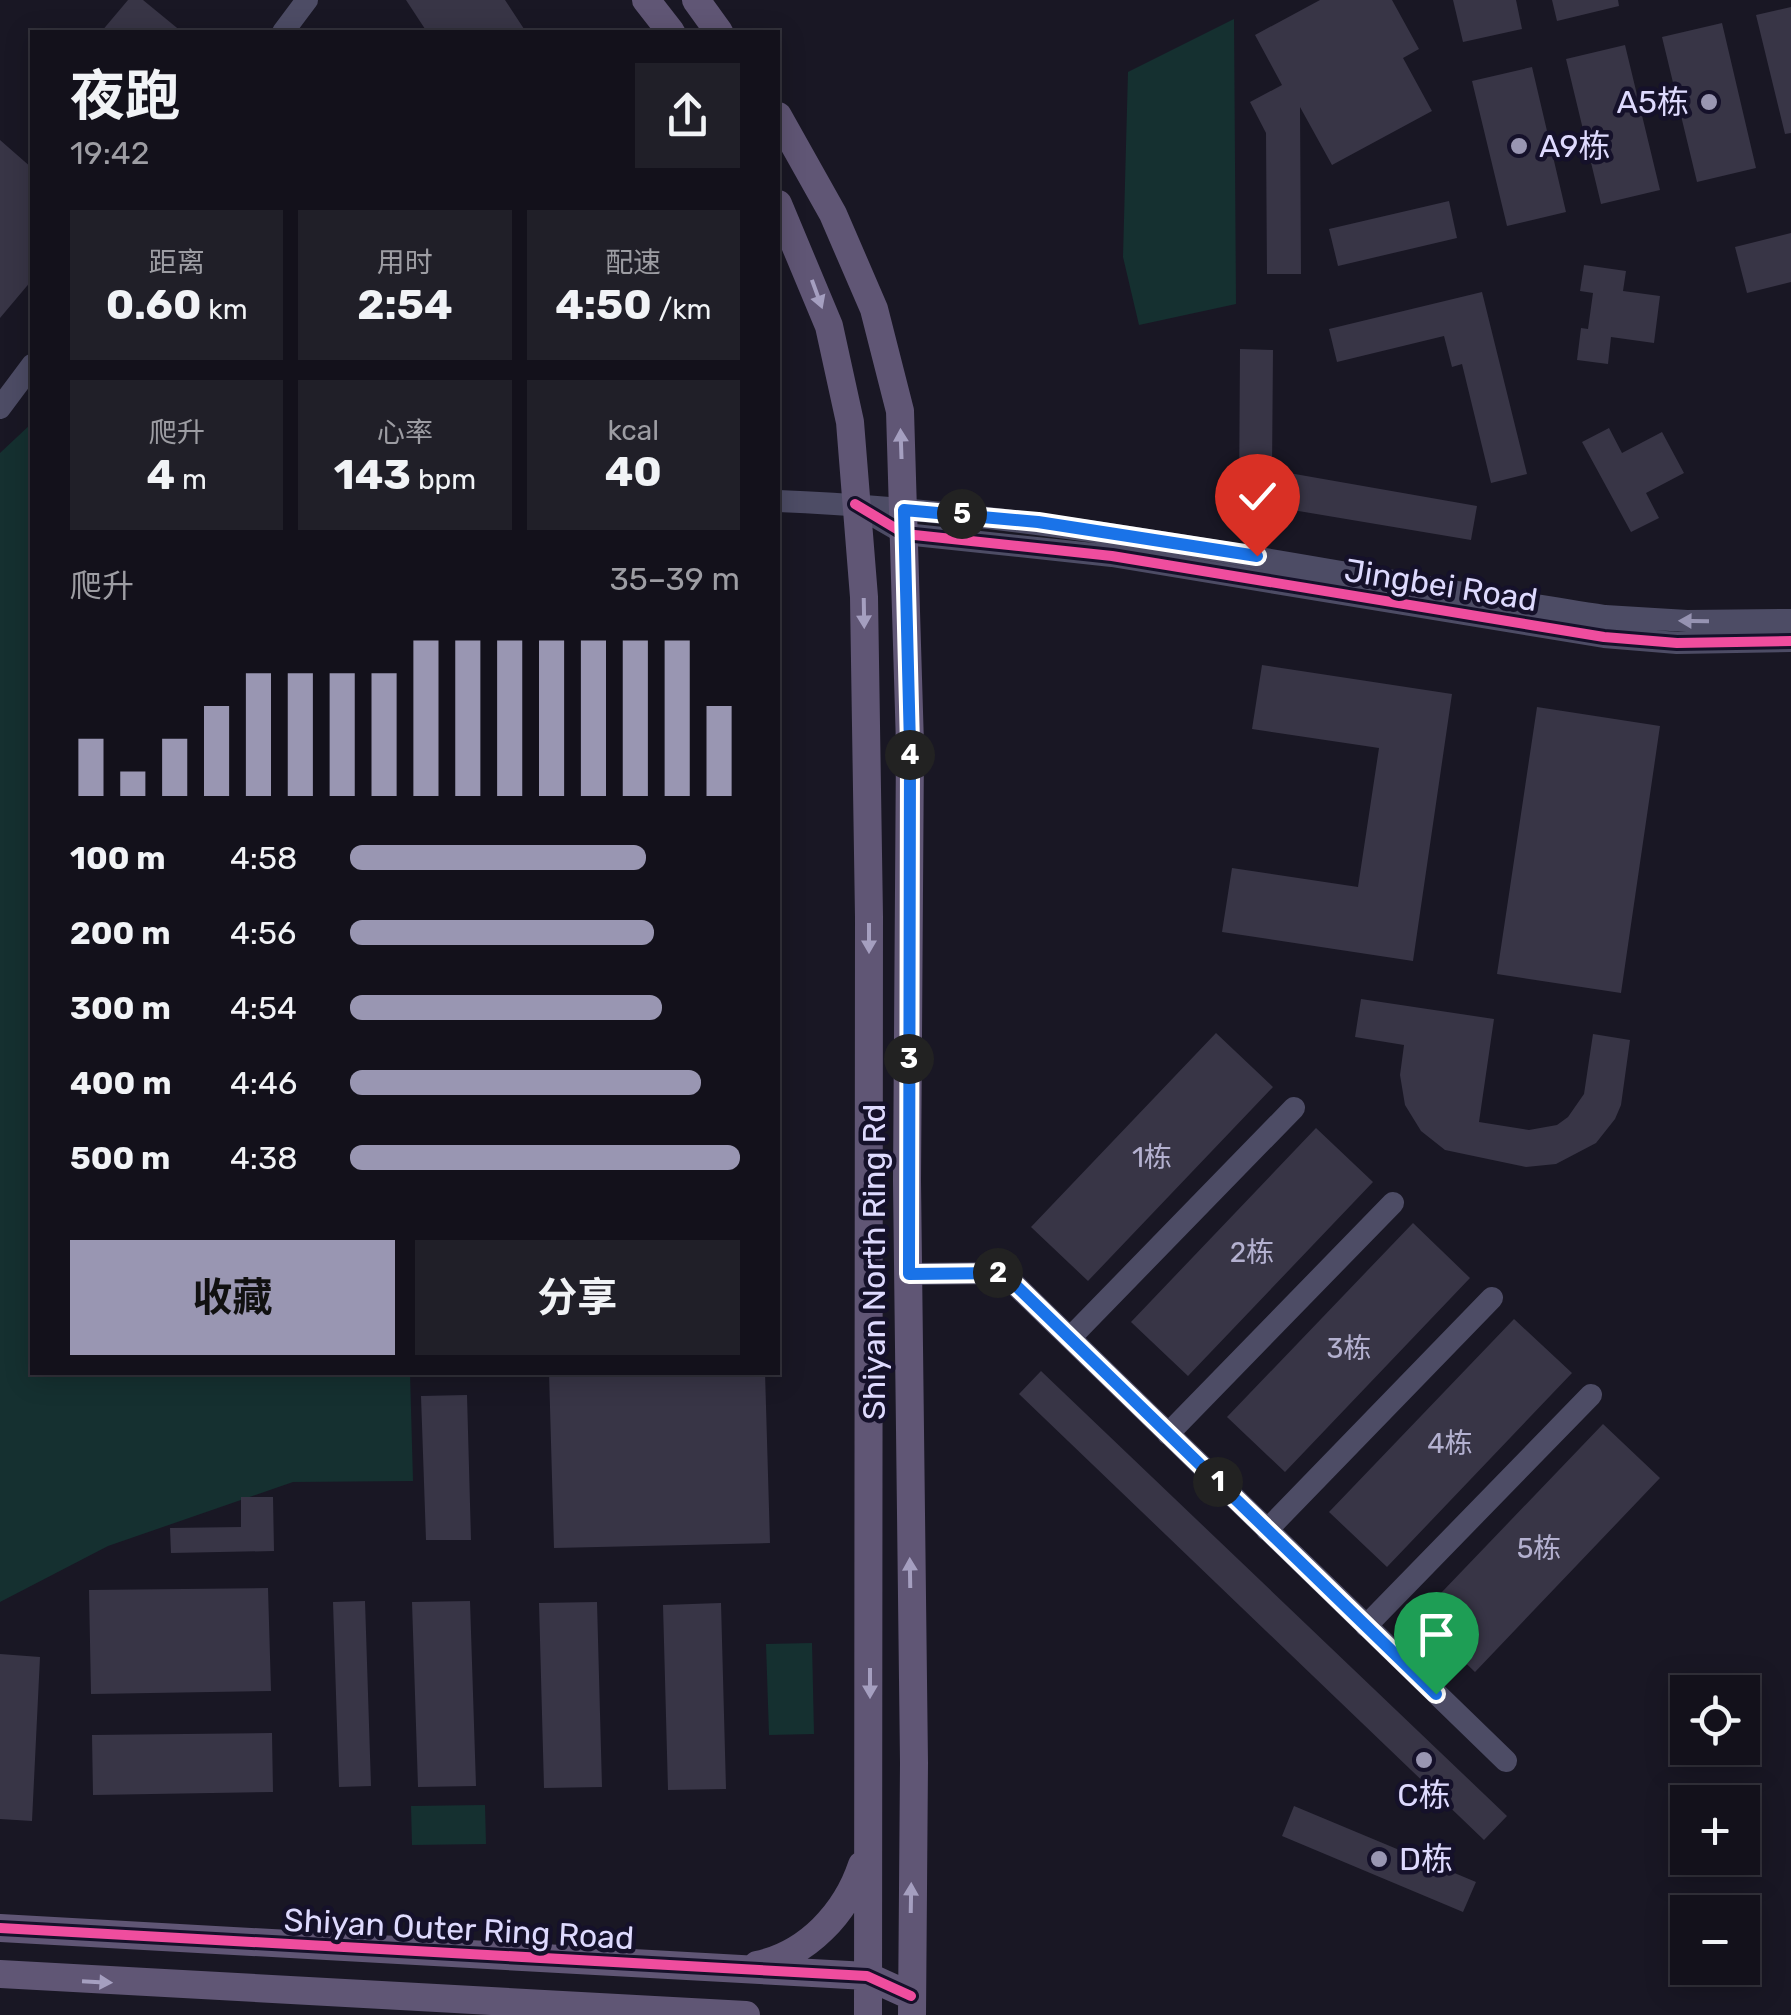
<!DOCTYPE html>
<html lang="zh">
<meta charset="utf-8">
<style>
body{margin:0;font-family:Rubik,"Noto Sans SC",sans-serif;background:#201f28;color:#f1f3f6;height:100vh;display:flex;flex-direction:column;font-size:38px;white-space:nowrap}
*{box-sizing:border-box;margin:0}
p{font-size:32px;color:#9d9da3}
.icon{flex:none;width:55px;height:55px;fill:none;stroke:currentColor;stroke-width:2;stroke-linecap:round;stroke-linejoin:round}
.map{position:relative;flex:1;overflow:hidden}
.details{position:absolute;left:30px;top:30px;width:750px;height:1345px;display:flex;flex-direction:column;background:#13111b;border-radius:0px;box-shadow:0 5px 25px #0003,0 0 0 2px #32313a}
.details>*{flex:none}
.controls{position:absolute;left:1670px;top:1675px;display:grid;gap:20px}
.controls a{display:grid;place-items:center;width:90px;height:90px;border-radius:0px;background:#13111b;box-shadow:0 5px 25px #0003,0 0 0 2px #32313a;font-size:50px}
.pin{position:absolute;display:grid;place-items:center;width:85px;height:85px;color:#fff;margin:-102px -42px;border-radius:50% 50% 50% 0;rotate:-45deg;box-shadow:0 0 10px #0007}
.pin .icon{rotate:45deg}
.km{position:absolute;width:50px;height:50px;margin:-25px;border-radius:50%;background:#222;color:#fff;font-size:28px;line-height:50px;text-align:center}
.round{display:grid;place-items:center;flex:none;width:105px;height:105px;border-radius:0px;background:#201f28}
.summary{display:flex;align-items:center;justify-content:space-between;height:170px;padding:0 40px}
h1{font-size:55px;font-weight:700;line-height:75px}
.figures{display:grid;grid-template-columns:repeat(3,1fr);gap:15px;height:170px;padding:10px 40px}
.figures div{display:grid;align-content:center;border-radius:0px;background:#201f28;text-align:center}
.figures b{font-size:42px;font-weight:700}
.figures small{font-size:28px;font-weight:400}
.figures p{font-size:28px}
.chart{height:280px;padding:20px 40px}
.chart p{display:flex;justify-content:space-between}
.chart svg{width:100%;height:180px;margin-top:10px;stroke:#9996b2;stroke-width:6}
.action{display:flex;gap:20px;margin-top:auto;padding:20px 40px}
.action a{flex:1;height:115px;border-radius:0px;background:#9996b2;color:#111;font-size:40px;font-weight:700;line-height:115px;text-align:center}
.action a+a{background:#201f28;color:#f1f3f6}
ul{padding:0 40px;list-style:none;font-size:32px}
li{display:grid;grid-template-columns:160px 120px 1fr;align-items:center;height:75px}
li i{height:25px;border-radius:12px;background:#9996b2}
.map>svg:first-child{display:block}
.green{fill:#153030}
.building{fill:#383546}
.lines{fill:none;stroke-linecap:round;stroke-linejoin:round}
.minor{stroke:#4d4c65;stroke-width:22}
.major{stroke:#605675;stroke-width:28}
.cycleway-casing{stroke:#15112a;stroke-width:16}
.cycleway{stroke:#ef4d9e;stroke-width:10}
.oneway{fill:#a59fc0}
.oneway2{fill:#9693b2}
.route-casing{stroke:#fff;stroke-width:20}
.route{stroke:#1a73e8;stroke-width:12}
.poi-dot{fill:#9996b2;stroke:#15112a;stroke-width:4}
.labels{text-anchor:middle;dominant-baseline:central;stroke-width:9;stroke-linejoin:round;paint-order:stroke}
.number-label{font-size:28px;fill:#b4b1d0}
.poi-label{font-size:32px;fill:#dedafe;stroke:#15112a;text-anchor:start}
.street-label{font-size:32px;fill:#dedafe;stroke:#15112a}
</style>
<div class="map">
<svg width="1791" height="2015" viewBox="0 0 1791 2015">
<rect width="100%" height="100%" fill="#191724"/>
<path class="green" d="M1234,19L1236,304L1139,325L1123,257L1128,72Z
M32,423V1372L410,1373L413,1481L293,1482L108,1546L0,1602V453Z
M812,1643L814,1734L769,1735L766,1644Z
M485,1805L486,1844L412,1845L411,1806Z"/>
<path class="building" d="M128,0H143L182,32H101Z
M406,0H505L526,32H427Z
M1320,0H1392L1419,49L1403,58L1432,111L1332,165L1300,107L1301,274H1267L1266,133L1250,102L1282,85L1255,35Z
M1453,0H1516L1522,29L1463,42Z
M1552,0H1618L1619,6L1557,21Z
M1791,7V133L1785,134L1756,15Z
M1722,23L1756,168L1697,182L1662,37Z
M1625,45L1660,190L1601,204L1566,59Z
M1532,67L1566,212L1507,226L1472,81Z
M0,140L32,168V280L0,318Z
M1449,201L1457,238L1338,266L1329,229Z
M1791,233V282L1747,293L1735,247Z
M1584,265L1626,271L1623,291L1660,296L1654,343L1611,337L1608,364L1577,360L1581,328L1588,329L1593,293L1580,291Z
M1482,292L1527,474L1491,483L1462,364L1452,367L1444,336L1337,362L1329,329Z
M1240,349L1273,350L1272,470L1477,506L1471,540L1239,501Z
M1609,428L1622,453L1662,432L1684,473L1646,493L1659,518L1631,532L1582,442Z
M1262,665L1452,694L1413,961L1222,932L1232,868L1358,887L1379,748L1252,729Z
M1537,707L1660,726L1621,993L1497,974Z
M1361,999L1494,1019L1479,1122L1529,1130L1557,1125L1568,1117L1584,1094L1593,1034L1630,1040L1621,1105L1615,1119L1596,1143L1556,1164L1526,1167L1445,1150L1421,1131L1405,1105L1400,1075L1404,1045L1355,1037Z
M1216,1033L1273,1087L1088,1281L1031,1227Z
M1316,1128L1373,1182L1188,1376L1131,1322Z
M1413,1223L1470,1278L1285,1472L1227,1417Z
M1514,1319L1572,1373L1387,1567L1329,1512Z
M1041,1371L1507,1816L1484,1840L1019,1394Z
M549,1372H765L770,1543L554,1548Z
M467,1395L471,1540H426L421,1396Z
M1603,1424L1660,1478L1475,1672L1418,1617Z
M241,1497H273L274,1551L171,1553L170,1528L241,1527Z
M268,1588L271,1691L91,1694L89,1590Z
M365,1601L371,1786L339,1787L333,1602Z
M470,1601L476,1786L418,1787L412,1602Z
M597,1602L602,1787L544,1788L539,1603Z
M721,1603L726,1789L668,1790L663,1605Z
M0,1654L40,1657L32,1821L0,1819Z
M272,1733L273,1792L93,1795L92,1735Z
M1294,1806L1476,1882L1463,1912L1282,1836Z"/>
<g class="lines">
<path class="minor" d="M283,32L307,0
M0,408L32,365
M778,501C1057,512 1329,574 1605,616L1687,621L1791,620
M862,509L905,534L1112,556L1604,637L1677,643L1791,641
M909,1274L1003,1273L1506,1761
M1070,1338L1294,1108
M1168,1434L1393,1203
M1267,1530L1492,1298
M1366,1626L1591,1395"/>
<path class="major" d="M646,0L671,32
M696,0L719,32
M778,116L833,214L874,309L900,411L910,745L907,1181L914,1763L912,2015
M778,204L829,326L850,422L864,597L869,917L868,2015
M0,1928L867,1976L911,1996
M757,1965C808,1954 846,1913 862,1865
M0,1974L746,2015"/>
<g class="cycleway-casing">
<path id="cycleway" d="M855,504L905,534L1112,556L1604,637L1677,643L1791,641
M0,1928L867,1976L911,1996"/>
</g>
<use href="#cycleway" class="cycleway"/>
</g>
<defs><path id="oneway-solid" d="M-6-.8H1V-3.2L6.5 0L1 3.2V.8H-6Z" transform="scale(2.5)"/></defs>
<g class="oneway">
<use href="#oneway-solid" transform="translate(817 294) rotate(70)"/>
<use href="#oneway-solid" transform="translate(901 444) rotate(-92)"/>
<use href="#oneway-solid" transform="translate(864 613) rotate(89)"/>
<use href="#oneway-solid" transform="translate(869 938) rotate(90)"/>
<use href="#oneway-solid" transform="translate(910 1573) rotate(-91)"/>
<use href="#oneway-solid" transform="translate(870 1683) rotate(90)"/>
<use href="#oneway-solid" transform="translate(911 1898) rotate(-89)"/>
<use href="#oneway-solid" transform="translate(97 1982) rotate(3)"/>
</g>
<use class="oneway2" href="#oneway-solid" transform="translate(1694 621) rotate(-179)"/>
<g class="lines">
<g class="route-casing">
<path id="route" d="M1257,556L1038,522L904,510L910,746L909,1274L1003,1273L1436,1694"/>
</g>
<use href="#route" class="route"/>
</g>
<g class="poi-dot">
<circle cx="1709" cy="102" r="10"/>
<circle cx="1519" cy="146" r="10"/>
<circle cx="1424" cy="1760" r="10"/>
<circle cx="1379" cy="1859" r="10"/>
</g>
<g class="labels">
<g class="number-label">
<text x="1152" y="1157">1栋</text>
<text x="1252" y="1252">2栋</text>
<text x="1349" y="1348">3栋</text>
<text x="1450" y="1443">4栋</text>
<text x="1539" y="1548">5栋</text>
</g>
<g class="poi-label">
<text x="1689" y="102" text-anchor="end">A5栋</text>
<text x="1539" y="146">A9栋</text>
<text x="1424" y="1795" text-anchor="middle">C栋</text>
<text x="1399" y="1859">D栋</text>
</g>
<g class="street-label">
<text transform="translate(1441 585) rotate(9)">Jingbei Road</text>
<text transform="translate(874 1262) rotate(-90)">Shiyan North Ring Rd</text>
<text transform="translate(459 1929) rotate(3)">Shiyan Outer Ring Road</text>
</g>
</g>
</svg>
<div class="controls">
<a><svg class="icon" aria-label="locate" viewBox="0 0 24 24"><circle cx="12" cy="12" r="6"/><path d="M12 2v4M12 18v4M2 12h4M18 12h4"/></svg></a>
<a>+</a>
<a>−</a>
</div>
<div class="pin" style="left:1436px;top:1694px;background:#1e9e55"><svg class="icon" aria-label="arrive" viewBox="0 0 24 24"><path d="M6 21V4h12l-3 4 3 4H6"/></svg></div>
<div class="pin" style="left:1257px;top:556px;background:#d93025"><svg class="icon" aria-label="check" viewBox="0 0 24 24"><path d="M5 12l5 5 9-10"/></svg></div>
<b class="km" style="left:1218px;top:1482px">1</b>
<b class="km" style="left:998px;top:1273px">2</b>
<b class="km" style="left:909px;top:1059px">3</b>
<b class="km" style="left:910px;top:755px">4</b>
<b class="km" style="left:962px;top:514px">5</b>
<section class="details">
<div class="summary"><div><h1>夜跑</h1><p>19:42</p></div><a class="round"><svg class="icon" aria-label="share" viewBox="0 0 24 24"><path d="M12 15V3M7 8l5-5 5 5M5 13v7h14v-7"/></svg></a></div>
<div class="figures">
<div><p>距离</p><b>0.60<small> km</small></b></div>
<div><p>用时</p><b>2:54</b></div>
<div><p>配速</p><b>4:50<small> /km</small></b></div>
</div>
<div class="figures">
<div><p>爬升</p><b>4<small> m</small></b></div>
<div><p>心率</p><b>143<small> bpm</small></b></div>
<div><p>kcal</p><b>40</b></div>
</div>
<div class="chart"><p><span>爬升</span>35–39 m</p>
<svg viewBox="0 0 160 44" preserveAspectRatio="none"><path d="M5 44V30M15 44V38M25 44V30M35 44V22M45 44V14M55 44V14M65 44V14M75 44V14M85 44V6M95 44V6M105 44V6M115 44V6M125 44V6M135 44V6M145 44V6M155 44V22"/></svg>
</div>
<ul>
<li><b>100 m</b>4:58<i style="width:76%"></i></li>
<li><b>200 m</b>4:56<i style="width:78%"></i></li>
<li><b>300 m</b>4:54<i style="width:80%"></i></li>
<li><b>400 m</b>4:46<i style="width:90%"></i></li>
<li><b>500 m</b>4:38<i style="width:100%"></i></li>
</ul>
<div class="action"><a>收藏</a><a>分享</a></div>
</section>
</div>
